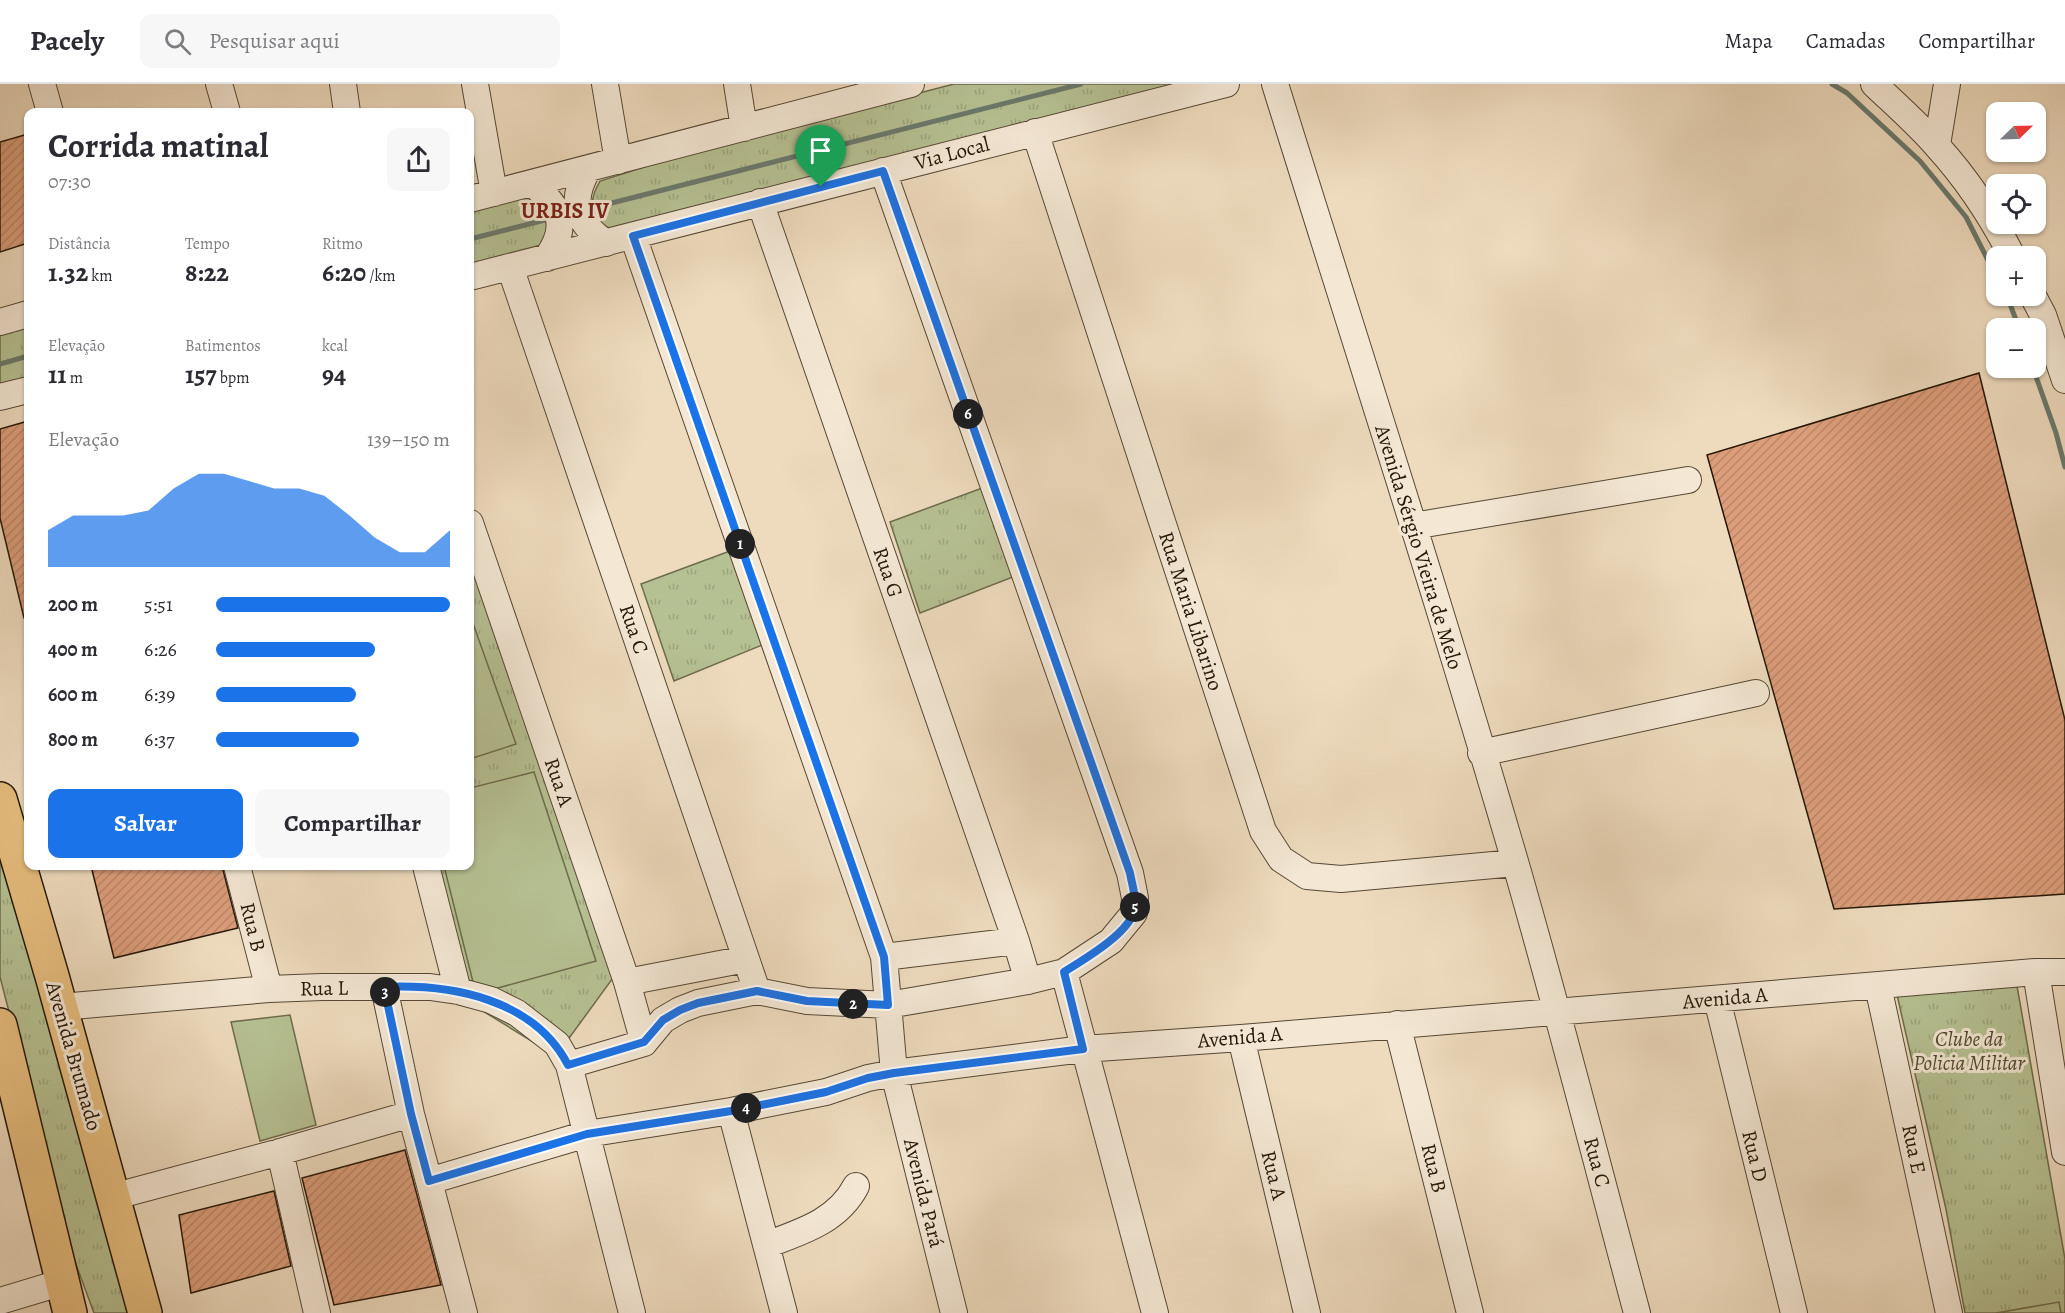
<!DOCTYPE html>
<html lang="pt">
<meta charset="utf-8">
<style>
body{margin:0;font-family:Alegreya,serif;background:#f7f7f7;color:#2b2b33;height:100vh;display:flex;flex-direction:column;font-size:22px;white-space:nowrap}
*{box-sizing:border-box;margin:0}
p{font-size:20px;color:#7c7c81}
.icon{flex:none;width:33px;height:33px;fill:none;stroke:currentColor;stroke-width:2;stroke-linecap:round;stroke-linejoin:round}
.map{position:relative;flex:1;overflow:hidden}
.drawer{position:absolute;left:24px;top:24px;width:450px;height:762px;display:flex;flex-direction:column;background:#fff;border-radius:12px;box-shadow:0 2px 4px #0004}
.drawer>*{flex:none}
.needle{width:39px;rotate:67deg}
.tools{position:absolute;left:1986px;top:18px;display:grid;gap:12px}
.tools a{display:grid;place-items:center;width:60px;height:60px;border-radius:12px;background:#fff;box-shadow:0 2px 4px #0004;font-size:30px}
.pin{position:absolute;display:grid;place-items:center;width:51px;height:51px;color:#fff;margin:-62px -26px;border-radius:50% 50% 50% 0;rotate:-45deg;box-shadow:0 0 6px #0007}
.pin .icon{rotate:45deg}
.km{position:absolute;width:30px;height:30px;margin:-15px;border-radius:50%;background:#222;color:#fff;font-size:16px;line-height:30px;text-align:center}
.round{display:grid;place-items:center;flex:none;width:63px;height:63px;border-radius:12px;background:#f7f7f7}
.overview{display:flex;align-items:center;justify-content:space-between;height:102px;padding:0 24px}
h1{font-size:33px;font-weight:700;line-height:45px}
.figures{display:grid;grid-template-columns:repeat(3,1fr);gap:9px;height:102px;padding:6px 24px}
.figures div{display:grid;align-content:center}
.figures b{font-size:26px;font-weight:700}
.figures small{font-size:16px;font-weight:400}
.figures p{font-size:16px}
.chart{height:168px;padding:12px 24px}
.chart p{display:flex;justify-content:space-between}
.chart svg{width:100%;height:108px;margin-top:6px;fill:#1a73e8;opacity:.7}
.cta{display:flex;gap:12px;margin-top:auto;padding:12px 24px}
.cta a{flex:1;height:69px;border-radius:12px;background:#1a73e8;color:#fff;font-size:24px;font-weight:700;line-height:69px;text-align:center}
.cta a+a{background:#f7f7f7;color:#2b2b33}
ul{padding:0 24px;list-style:none;font-size:20px}
li{display:grid;grid-template-columns:96px 72px 1fr;align-items:center;height:45px}
li i{height:15px;border-radius:8px;background:#1a73e8}
header{display:flex;align-items:center;gap:36px;box-sizing:border-box;height:84px;padding:0 30px;background:#fff;border-bottom:2px solid #e1e1e2}
header strong{font-size:28px}
nav{display:flex;gap:33px;margin-inline-start:auto;font-size:21px}
.search{width:420px;height:54px;background:#f7f7f7;display:flex;align-items:center;gap:15px;box-sizing:border-box;padding:0 21px;border-radius:12px;color:#7c7c81;font-size:22px}
.map>svg:first-child{display:block}
.grass{fill:url(#grass-tufts);stroke:#6d6c4d;stroke-width:1.5}
.pitch{fill:#b6c193;stroke:#6d6c4d;stroke-width:1.5}
.lines{fill:none;stroke-linecap:round;stroke-linejoin:round}
.stream{stroke:#6a796d;stroke-width:5}
.building{fill:url(#building-hatch);stroke:#241707;stroke-width:1.5}
.minor-casing{stroke:#564835;stroke-width:28}
.major-casing{stroke:#241707;stroke-width:36}
.minor{stroke:#f4e8d5;stroke-width:26}
.major{stroke:#e7be7f;stroke-width:33}
.route-casing{stroke:#fff;stroke-width:12}
.route{stroke:#1a73e8;stroke-width:8}
.labels{text-anchor:middle;dominant-baseline:central;stroke-width:6;stroke-linejoin:round;paint-order:stroke}
.street-label{font-size:21px;fill:#241707;stroke:#f4e8d5}
.park-label{font-size:21px;font-style:italic;fill:#504a31;stroke:#f4e8d5}
.neighbourhood-label{font-size:22px;font-weight:bold;fill:#7a1f14;stroke:#f4e8d5}
</style>
<header>
<strong>Pacely</strong>
<div class="search"><svg class="icon" aria-label="search" viewBox="0 0 24 24"><circle cx="10" cy="10" r="6"/><path d="M15 15l6 6"/></svg>Pesquisar aqui</div>
<nav><a>Mapa</a><a>Camadas</a><a>Compartilhar</a></nav>
</header>
<div class="map">
<svg width="2065" height="1229" viewBox="0 0 2065 1229">
<defs>
<pattern id="grass-tufts" width="24" height="20" patternUnits="userSpaceOnUse" patternTransform="scale(1.5)"><rect width="24" height="20" fill="#b6c193"/><path d="M3 7l-1-3M5 7V3M7 7l1-3M15 17l-1-3M17 17v-4M19 17l1-3" fill="none" stroke="#9ca57d"/></pattern>
<pattern id="building-hatch" width="6" height="6" patternUnits="userSpaceOnUse" patternTransform="scale(1.5)"><rect width="6" height="6" fill="#db9d7a"/><path d="M-1 1l2-2M0 6l6-6M5 7l2-2" fill="none" stroke="#bc8668"/></pattern>
</defs>
<rect width="100%" height="100%" fill="#eedbbe"/>
<filter id="stains"><feTurbulence type="fractalNoise" baseFrequency=".00333" numOctaves="4"/><feColorMatrix values="0 0 0 0 .2 0 0 0 0 .09 0 0 0 0 .02 0 0 0 .5 -.17"/></filter>
<radialGradient id="worn" r=".72"><stop offset=".6" stop-color="#630" stop-opacity="0"/><stop offset="1" stop-color="#630" stop-opacity=".3"/></radialGradient>
<path class="grass" d="M954,0H1199L615,146L598,140C592,119 589,117 600,97L682,71Z
M523,109L548,123L547,161L470,188V123Z
M28,239V304L0,312V246Z
M985,403L1018,491L920,529L890,438Z
M470,458L621,883L556,972L473,921L433,782H470Z
M738,464L772,557L674,597L641,500Z
M0,734L130,1229H94L74,1175L64,1140L0,893Z
M2017,902L2065,1175V1229H1965L1946,1125L1897,911Z"/>
<path class="pitch" d="M470,531L516,660L470,675Z
M534,688L596,877L476,910L444,782H470V704Z
M290,931L316,1041L260,1057L231,938Z
M2059,1218L2061,1229H1996Z"/>
<g class="lines">
<path class="stream" d="M1832,0L1847,9L1920,77L1966,133L1996,192
M588,125L1081,0
M470,155L545,136
M2007,212L2019,244
M0,280L28,272
M2033,284L2056,349L2065,383"/>
</g>
<path class="building" d="M28,50V159L0,168V58Z
M1979,289L2065,636V810L1834,825L1707,371Z
M28,337V534H24L0,434V345Z
M91,782H222L238,844L114,874Z
M405,1066L441,1201L334,1221L302,1094Z
M274,1107L291,1182L191,1209L179,1131Z"/>
<g class="lines">
<g class="minor-casing">
<path id="minor" d="M42,0L50,28
M219,0L227,28
M343,0L347,28
M475,0L494,109
M605,0L618,77
M737,0L744,44
M1275,0C1356,260 1440,520 1516,781C1559,930 1597,1080 1637,1229
M1874,0C1895,20 1918,40 1937,62C1967,95 1992,133 2012,172
M1035,48L1263,747L1281,775L1307,792L1341,795L1515,779
M1937,61L1947,0
M588,85C569,118 576,138 606,159
M533,100C561,124 569,142 547,174
M470,115L911,0
M760,118L1016,857L1028,897
M633,152L884,873L894,989L954,1229
M510,183L757,907
M470,193L1226,0
M2033,212L2043,231L2065,296
M0,238L28,230
M0,313L28,306
M470,439L627,898L644,959
M1413,442L1688,396
M1481,669L1756,609
M237,782L269,905
M426,782L458,907
M884,873L1016,857
M1064,888L1155,1229
M2036,888L2065,1068
M627,898L746,875
M1878,902L1949,1229
M384,903L411,1030L464,1229
M1717,915L1794,1229
M61,923L269,905L322,903H430L458,907L491,916L517,929L557,960L569,981L632,1229
M1397,940L1470,1229
M1241,954L1307,1229
M569,981L644,959L663,936L680,926L698,919L757,907L807,917L888,921L1028,897L1064,888L1111,857L1134,829L1135,814L1130,789L883,87
M731,1027L784,1229
M280,1068L317,1229
M429,1097L587,1050L731,1027L826,1008L868,994L894,989L1083,965L1241,954L2036,888H2065
M112,1113L280,1068L411,1030
M766,1161C801,1148 838,1137 856,1102
M0,1217L63,1198"/>
</g>
<g class="major-casing">
<path id="major" d="M0,715L52,892L145,1229
M0,941L70,1229"/>
</g>
<use href="#minor" class="minor"/>
<use href="#major" class="major"/>
</g>
<g class="lines">
<g class="route-casing">
<path id="route" d="M883,87L1130,789C1132,801 1137,814 1134,826C1130,849 1083,876 1064,888L1083,965L894,989L868,994L826,1008L731,1027L587,1050L429,1097L411,1030L384,903C452,900 534,915 568,981L644,958L663,936L680,926L698,919L757,907L807,917L888,921L884,873L633,152Z"/>
</g>
<use href="#route" class="route"/>
</g>
<g class="labels">
<g class="street-label">
<text transform="translate(952 69) rotate(-15)">Via Local</text>
<text transform="translate(1419 463) rotate(73)">Avenida Sérgio Vieira de Melo</text>
<text transform="translate(888 488) rotate(71)">Rua G</text>
<text transform="translate(1191 527) rotate(72)">Rua Maria Libarino</text>
<text transform="translate(634 545) rotate(71)">Rua C</text>
<text transform="translate(559 698) rotate(71)">Rua A</text>
<text transform="translate(253 843) rotate(76)">Rua B</text>
<text transform="translate(324 904) rotate(-1)">Rua L</text>
<text transform="translate(1725 914) rotate(-5)">Avenida A</text>
<text transform="translate(1240 953) rotate(-5)">Avenida A</text>
<text transform="translate(74 972) rotate(74)">Avenida Brumado</text>
<text transform="translate(1914 1065) rotate(78)">Rua E</text>
<text transform="translate(1755 1072) rotate(76)">Rua D</text>
<text transform="translate(1597 1078) rotate(75)">Rua C</text>
<text transform="translate(1434 1084) rotate(76)">Rua B</text>
<text transform="translate(1274 1091) rotate(76)">Rua A</text>
<text transform="translate(924 1109) rotate(76)">Avenida Pará</text>
</g>
<g class="park-label">
<text x="1969" y="955">Clube da<tspan x="1969" dy="24">Policia Militar</tspan></text>
</g>
<g class="neighbourhood-label">
<text x="565" y="127">URBIS IV</text>
</g>
</g>
<rect width="100%" height="100%" filter="url(#stains)"/>
<rect width="100%" height="100%" fill="url(#worn)"/>
</svg>
<div class="tools">
<a><svg class="needle" viewBox="-14 -14 28 28"><path d="M0-13l5 13h-10z" fill="#e53935"/><path d="M0 13l5-13h-10z" fill="#7c7c81"/></svg></a>
<a><svg class="icon" aria-label="locate" viewBox="0 0 24 24"><circle cx="12" cy="12" r="6"/><path d="M12 2v4M12 18v4M2 12h4M18 12h4"/></svg></a>
<a>+</a>
<a>−</a>
</div>
<div class="pin" style="left:821px;top:103px;background:#1e9e55"><svg class="icon" aria-label="arrive" viewBox="0 0 24 24"><path d="M6 21V4h12l-3 4 3 4H6"/></svg></div>
<b class="km" style="left:740px;top:460px">1</b>
<b class="km" style="left:853px;top:920px">2</b>
<b class="km" style="left:385px;top:908px">3</b>
<b class="km" style="left:746px;top:1024px">4</b>
<b class="km" style="left:1135px;top:823px">5</b>
<b class="km" style="left:968px;top:330px">6</b>
<section class="drawer">
<div class="overview"><div><h1>Corrida matinal</h1><p>07:30</p></div><a class="round"><svg class="icon" aria-label="share" viewBox="0 0 24 24"><path d="M12 15V3M7 8l5-5 5 5M5 13v7h14v-7"/></svg></a></div>
<div class="figures">
<div><p>Distância</p><b>1.32<small> km</small></b></div>
<div><p>Tempo</p><b>8:22</b></div>
<div><p>Ritmo</p><b>6:20<small> /km</small></b></div>
</div>
<div class="figures">
<div><p>Elevação</p><b>11<small> m</small></b></div>
<div><p>Batimentos</p><b>157<small> bpm</small></b></div>
<div><p>kcal</p><b>94</b></div>
</div>
<div class="chart"><p><span>Elevação</span>139–150 m</p>
<svg viewBox="0 0 160 44" preserveAspectRatio="none"><path d="M0 44V29L10 23L20 23L30 23L40 21L50 12L60 6L70 6L80 9L90 12L100 12L110 15L120 23L130 32L140 38L150 38L160 29V44z"/></svg>
</div>
<ul>
<li><b>200 m</b>5:51<i style="width:100%"></i></li>
<li><b>400 m</b>6:26<i style="width:68%"></i></li>
<li><b>600 m</b>6:39<i style="width:60%"></i></li>
<li><b>800 m</b>6:37<i style="width:61%"></i></li>
</ul>
<div class="cta"><a>Salvar</a><a>Compartilhar</a></div>
</section>
</div>
